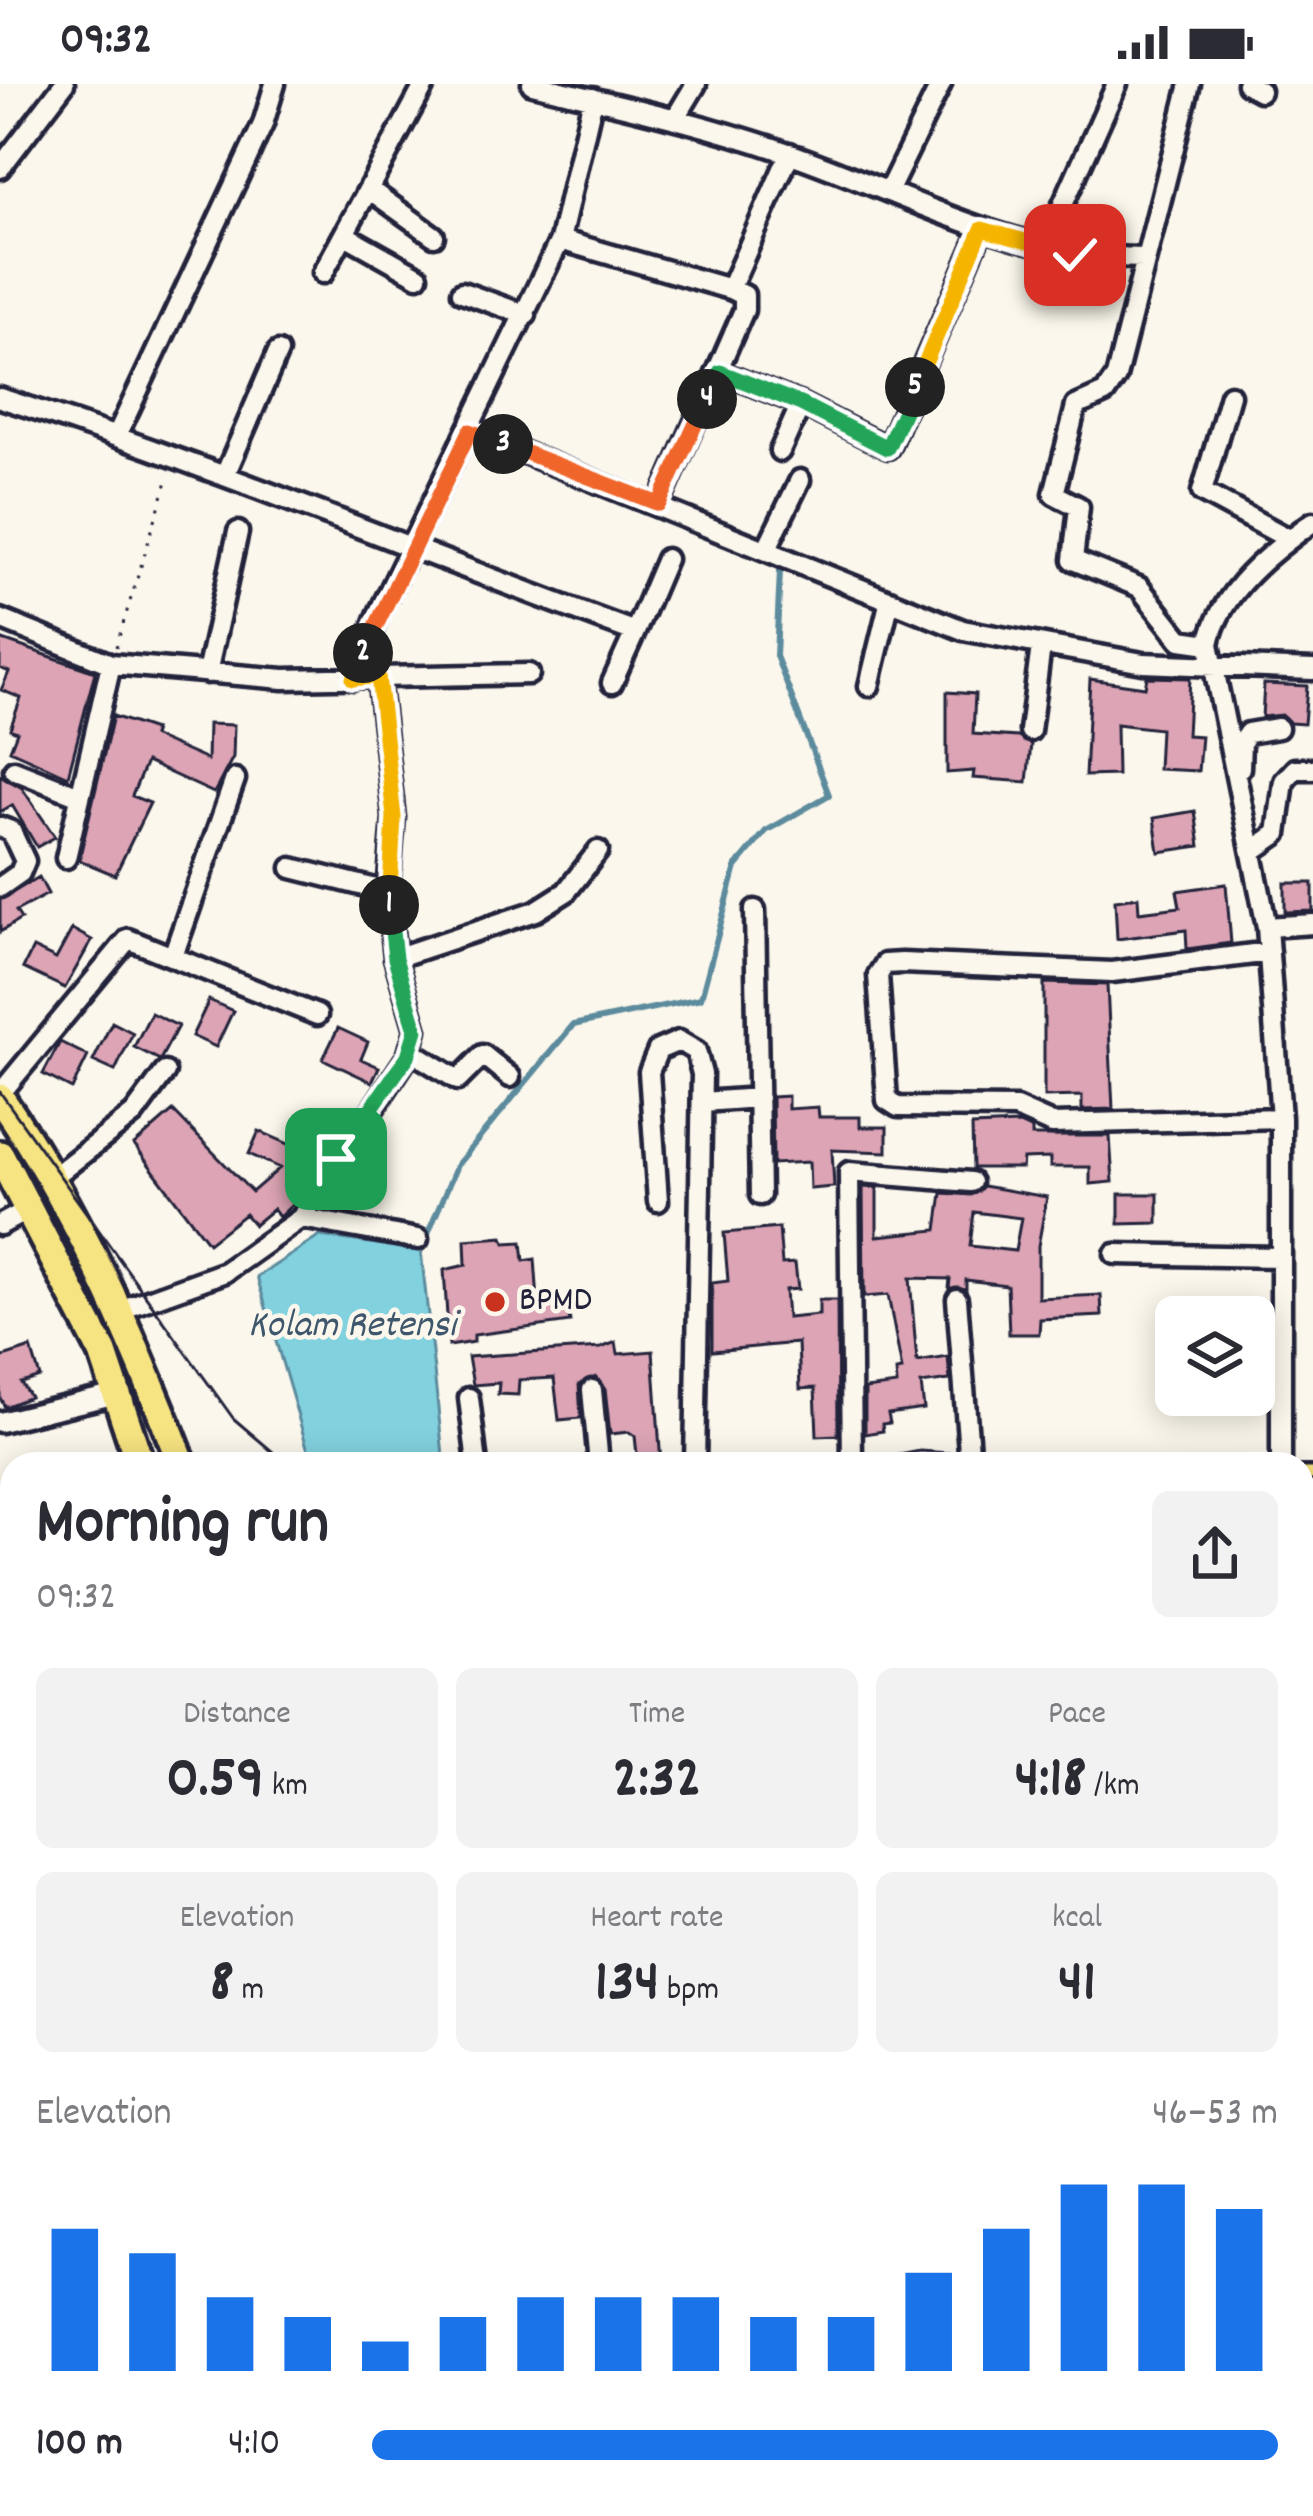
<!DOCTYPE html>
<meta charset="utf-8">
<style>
body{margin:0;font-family:Dekko,sans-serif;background:#f2f2f3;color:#2b2b33;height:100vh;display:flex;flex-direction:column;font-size:45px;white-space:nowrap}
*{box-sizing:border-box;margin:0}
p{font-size:39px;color:#7c7c81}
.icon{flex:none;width:66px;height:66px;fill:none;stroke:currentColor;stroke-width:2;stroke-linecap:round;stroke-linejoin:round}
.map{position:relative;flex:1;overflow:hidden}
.details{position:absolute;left:0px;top:1368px;width:1314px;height:1065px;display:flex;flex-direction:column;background:#fff;border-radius:36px 36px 0 0;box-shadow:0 6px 30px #0003}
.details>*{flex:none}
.buttons{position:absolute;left:1155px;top:1212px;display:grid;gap:24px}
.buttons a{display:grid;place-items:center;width:120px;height:120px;border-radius:18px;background:#fff;box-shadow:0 6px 30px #0003;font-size:60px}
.pin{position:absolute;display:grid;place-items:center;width:102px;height:102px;color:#fff;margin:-51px;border-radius:24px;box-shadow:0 6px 18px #0006}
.km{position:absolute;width:60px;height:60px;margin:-30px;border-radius:50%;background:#222;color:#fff;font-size:33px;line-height:60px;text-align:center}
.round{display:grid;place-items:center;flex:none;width:126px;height:126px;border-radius:18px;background:#f2f2f3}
.headline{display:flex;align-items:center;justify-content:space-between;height:204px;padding:0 36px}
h1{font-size:66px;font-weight:800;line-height:90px}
.stats{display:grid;grid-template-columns:repeat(3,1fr);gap:18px;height:204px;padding:12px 36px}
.stats div{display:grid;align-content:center;border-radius:18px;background:#f2f2f3;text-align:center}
.stats b{font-size:60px;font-weight:800}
.stats small{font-size:33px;font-weight:400}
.stats p{font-size:33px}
.chart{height:336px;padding:24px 36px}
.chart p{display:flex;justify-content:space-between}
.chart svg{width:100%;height:216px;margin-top:12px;stroke:#1a73e8;stroke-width:6}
ul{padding:0 36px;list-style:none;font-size:39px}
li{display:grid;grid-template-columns:192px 144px 1fr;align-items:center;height:90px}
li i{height:30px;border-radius:15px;background:#1a73e8}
.status{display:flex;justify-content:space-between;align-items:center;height:84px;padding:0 60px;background:#fff;direction:ltr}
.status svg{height:33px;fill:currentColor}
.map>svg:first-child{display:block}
.green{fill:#a4e5af;stroke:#638475;stroke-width:3}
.water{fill:#82d1df;stroke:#5c8b9d;stroke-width:3}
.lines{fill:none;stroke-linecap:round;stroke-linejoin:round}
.stream{stroke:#5c8b9d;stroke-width:6}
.building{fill:#dca4b4;stroke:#22223b;stroke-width:3;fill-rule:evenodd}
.minor-casing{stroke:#22223b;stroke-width:27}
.highway-casing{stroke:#22223b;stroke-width:36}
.path{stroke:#22223b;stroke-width:3;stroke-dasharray:3 9;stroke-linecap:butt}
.minor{stroke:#fbf7ec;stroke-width:18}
.highway{stroke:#f6e381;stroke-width:27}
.tram{stroke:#22223b;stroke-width:3}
.split-1-casing{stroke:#fff;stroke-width:24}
.split-2-casing{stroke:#fff;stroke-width:24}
.split-3-casing{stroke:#fff;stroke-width:24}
.split-4-casing{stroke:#fff;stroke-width:24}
.split-5-casing{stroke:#fff;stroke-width:24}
.split-6-casing{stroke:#fff;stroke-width:24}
.split-1{stroke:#22a559;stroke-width:15}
.split-2{stroke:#f5b400;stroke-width:15}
.split-3{stroke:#f0652b;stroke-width:15}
.split-4{stroke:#f0652b;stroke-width:15}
.split-5{stroke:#22a559;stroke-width:15}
.split-6{stroke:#f5b400;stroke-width:15}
.poi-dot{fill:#c8321e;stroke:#fbf7ec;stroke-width:4.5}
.labels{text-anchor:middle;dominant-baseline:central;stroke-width:9;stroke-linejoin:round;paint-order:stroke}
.poi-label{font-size:36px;fill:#22223b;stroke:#fbf7ec;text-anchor:start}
.water-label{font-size:39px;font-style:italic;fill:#3f576c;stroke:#fbf7ec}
</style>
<div class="status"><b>09:32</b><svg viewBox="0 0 49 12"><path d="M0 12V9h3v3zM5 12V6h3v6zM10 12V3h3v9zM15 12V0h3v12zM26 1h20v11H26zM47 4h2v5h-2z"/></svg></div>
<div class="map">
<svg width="1313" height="2432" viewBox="0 0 1313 2432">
<rect width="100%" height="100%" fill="#fbf7ec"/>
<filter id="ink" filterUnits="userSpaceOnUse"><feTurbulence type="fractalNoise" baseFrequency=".00833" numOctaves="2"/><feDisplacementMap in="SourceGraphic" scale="24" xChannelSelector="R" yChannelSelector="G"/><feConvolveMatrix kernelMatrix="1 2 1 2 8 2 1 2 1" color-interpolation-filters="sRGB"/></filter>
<g filter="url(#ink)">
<path class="green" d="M1302,1460L1313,1462V2009L1302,2010V1634L1307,1632Z
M12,1988V2175L0,2181V1994Z"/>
<path class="water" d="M320,1152L421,1166L444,1380H312L257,1193Z"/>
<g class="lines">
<path class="stream" d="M421,1166L457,1081L573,941L701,914L736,783L766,747L829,711L776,572L780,487"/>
</g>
<path class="building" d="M0,555L95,588L68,692L10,666L17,648L10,645L21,614L1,606L9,588L0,584Z
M1147,593L1190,594L1187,651L1201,652L1198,687L1158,685L1160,645L1116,640L1117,691L1085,692L1090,595L1145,603Z
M1264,600L1307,602L1304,640L1290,639L1282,631L1262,633Z
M947,608L975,610L973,650L1018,653L1031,660L1027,698L973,694L974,687L947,689Z
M113,632L154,646L152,652L207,676L208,640L234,641L233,673L214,709L146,678L132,712L150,719L115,791L79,776Z
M0,691L22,704L55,753L37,763L12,721L0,728Z
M1195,727L1200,762L1159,768L1154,734Z
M39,793L48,810L16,827L21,835L0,848V816Z
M1285,799H1313V827L1285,828Z
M1226,800L1231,859L1187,865L1186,846L1117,855L1115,816L1138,813L1139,828L1180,823L1177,807Z
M72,845L92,856L65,904L23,884L33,864L56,875Z
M1044,899L1107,901L1113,1025L1082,1026V1012L1044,1013Z
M209,916L233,927L216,963L192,952Z
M151,929L178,942L160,976L134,963Z
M112,938L133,949L115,987L93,977Z
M338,944L368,958L361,975L379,983L372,998L323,975Z
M60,958L88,972L72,1005L43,990Z
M788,1012V1025L818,1023L819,1033H860V1043H887V1068L832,1066L834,1103L810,1105L809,1078L773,1080L772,1013Z
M173,1027L252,1108L280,1084L249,1070L259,1047L311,1070L294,1108L298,1113L294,1119L279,1133L273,1125L254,1141L245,1130L208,1159L134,1061Z
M1019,1040L1032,1046V1052H1110L1113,1098L1090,1100V1083H1050V1074L1023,1075L1022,1084H973L972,1042Z
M983,1102L1047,1113L1038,1162V1214L1101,1211L1102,1232L1040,1235L1039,1250H1009L1007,1201L966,1196V1205L949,1204L950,1195L910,1194L917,1278L948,1273L950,1296L921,1300L924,1325L888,1330L890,1339L882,1340L883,1347L865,1350V1305L897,1301L896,1287L902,1286L888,1211L864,1213L863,1103L877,1104V1152L937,1146L942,1109L971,1111ZM974,1128L1021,1134L1015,1167L970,1162Z
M1119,1110H1158V1139L1119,1140Z
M779,1144L782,1180L795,1179L798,1205L785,1206L787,1234L819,1231V1216H837L838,1351L817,1352L815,1304L800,1305L798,1259L712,1267V1199L728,1197L724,1149Z
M503,1153L505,1159L522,1158L524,1177L535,1175L538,1216L566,1213L570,1238L474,1251V1258L449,1262L444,1186L466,1181L465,1156Z
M616,1258L618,1270L653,1267L661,1380H638L635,1352L629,1348L610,1350L605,1304L596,1293L579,1301L581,1334L559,1336L554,1294L519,1296L518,1311L498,1310L499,1299L473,1301L468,1273L601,1264Z
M31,1264L40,1293L21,1299L30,1313L5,1323L0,1314V1274Z"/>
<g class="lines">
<g class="minor-casing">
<path id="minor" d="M532,0C619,21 707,40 791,70C908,111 1017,174 1143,174
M1190,0L1116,293L1105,309L1076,322L1054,410L1079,423L1073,476L1139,503L1181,556L1209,560
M1247,0L1260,7
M675,35L696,0
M0,84L64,0
M370,106L434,152
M888,108L941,0
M345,151L418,192
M560,156L730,205
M1044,163L1117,0
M323,189L425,0
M462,208L526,231
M720,288L801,320L888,364L982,145
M1230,311L1202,408L1289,455
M0,314C215,382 423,471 635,548L666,475
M470,347L963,546L1143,579L1313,586
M117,351L263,40L275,0
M780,367L801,320
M225,391L278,268
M659,420L744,226V211L730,205L790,69
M767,464L800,396
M0,535L111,580L284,595L529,590
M207,589L238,448
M353,595L378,531L560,156L593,14
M612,599L635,548
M869,602L890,516
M1030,647L1041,562
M1240,684L1241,659L1248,649L1278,644
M14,686L77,711
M0,743L11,747L25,777L20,789L0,803
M1254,766L1277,750L1284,697L1295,685H1313
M66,774L111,580
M292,784L388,808
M755,826L760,1111
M1267,843L1313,840
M1269,868L1112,888L902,879L885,880L878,891L887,1016L898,1023L1016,1024L1052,1040L1281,1034
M173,872L235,695
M395,874L536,827L566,808L598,767
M411,967L458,996L483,971L510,993
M0,1010L128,855L317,931
M702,1018L759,1014
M52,1094L134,1030L165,988
M658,1117L649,988L658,966L679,957L696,967L702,990L695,1380
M301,1134L408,972L416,946L395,874L388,808L394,733L378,592
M0,1141L31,1124
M1115,1170L1278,1173
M957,1215L970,1380
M123,1225L225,1188L301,1134L418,1155
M592,1306L599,1380
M469,1314L477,1380
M0,1338L117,1310
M852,1380L849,1088L971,1098
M1281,1380V1034L1267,843L1209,560C1219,508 1272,467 1313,438
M1302,2196L1313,2218
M1302,2258L1313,2252
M0,2334L12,2328
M1136,2421L1140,2432
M668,2422L853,2431L925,2421
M0,2426L3,2432
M323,2432L324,2421"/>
</g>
<g class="highway-casing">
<path id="highway" d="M0,1014C80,1129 131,1250 182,1380
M0,1071L103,1269L140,1380
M1302,1398H1313
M1302,1435H1313
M0,1623L12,1617
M0,1645L12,1640
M0,1676L12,1671
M0,1709L12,1704
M440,2421L443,2432
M468,2421L472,2432"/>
</g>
<path class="path" d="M116,563L168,394"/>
<use href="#minor" class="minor"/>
<use href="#highway" class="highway"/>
<path class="tram" d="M0,1008L233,1334L287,1380
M854,1380L920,1367L1111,1380
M1302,1396L1313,1397"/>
</g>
</g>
<g class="lines" filter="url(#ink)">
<g class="split-1-casing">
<path id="split-1" d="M336,1075L408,972L416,946L395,874L389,821"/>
</g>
<g class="split-2-casing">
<path id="split-2" d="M363,569L353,595L378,592L394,733L389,821"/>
</g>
<g class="split-3-casing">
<path id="split-3" d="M363,569L470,347L503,360"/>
</g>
<g class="split-4-casing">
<path id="split-4" d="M503,360L659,420L707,315"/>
</g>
<g class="split-5-casing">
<path id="split-5" d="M707,315L720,288L801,320L887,364L915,303"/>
</g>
<g class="split-6-casing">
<path id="split-6" d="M915,303L982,145L1075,171"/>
</g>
<use href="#split-1" class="split-1"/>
<use href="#split-2" class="split-2"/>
<use href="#split-3" class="split-3"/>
<use href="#split-4" class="split-4"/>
<use href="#split-5" class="split-5"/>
<use href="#split-6" class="split-6"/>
</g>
<circle class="poi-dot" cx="495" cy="1218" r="12"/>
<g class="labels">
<g class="poi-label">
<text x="519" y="1218">BPMD</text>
</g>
<g class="water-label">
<text x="352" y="1243">Kolam Retensi</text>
</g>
</g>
</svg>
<div class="buttons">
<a><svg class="icon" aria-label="layers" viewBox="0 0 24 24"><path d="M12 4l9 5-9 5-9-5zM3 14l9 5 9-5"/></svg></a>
</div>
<div class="pin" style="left:336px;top:1075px;background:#1e9e55"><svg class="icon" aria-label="arrive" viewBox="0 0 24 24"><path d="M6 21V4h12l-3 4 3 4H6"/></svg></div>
<div class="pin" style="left:1075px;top:171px;background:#d93025"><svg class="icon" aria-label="check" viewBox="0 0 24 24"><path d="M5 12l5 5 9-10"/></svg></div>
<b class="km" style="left:389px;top:821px">1</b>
<b class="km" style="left:363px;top:569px">2</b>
<b class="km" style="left:503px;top:360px">3</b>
<b class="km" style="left:707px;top:315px">4</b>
<b class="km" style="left:915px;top:303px">5</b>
<section class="details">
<div class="headline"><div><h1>Morning run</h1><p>09:32</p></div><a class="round"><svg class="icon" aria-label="share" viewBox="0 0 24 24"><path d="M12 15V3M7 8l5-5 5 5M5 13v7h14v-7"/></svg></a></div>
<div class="stats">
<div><p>Distance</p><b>0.59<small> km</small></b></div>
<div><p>Time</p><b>2:32</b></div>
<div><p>Pace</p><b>4:18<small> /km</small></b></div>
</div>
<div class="stats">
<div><p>Elevation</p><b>8<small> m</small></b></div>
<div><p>Heart rate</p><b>134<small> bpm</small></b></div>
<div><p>kcal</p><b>41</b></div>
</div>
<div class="chart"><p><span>Elevation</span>46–53 m</p>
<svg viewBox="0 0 160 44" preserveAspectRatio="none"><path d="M5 44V15M15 44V20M25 44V29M35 44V33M45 44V38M55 44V33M65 44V29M75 44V29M85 44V29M95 44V33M105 44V33M115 44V24M125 44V15M135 44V6M145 44V6M155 44V11"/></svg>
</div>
<ul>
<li><b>100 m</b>4:10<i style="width:100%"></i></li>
</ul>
</section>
</div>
